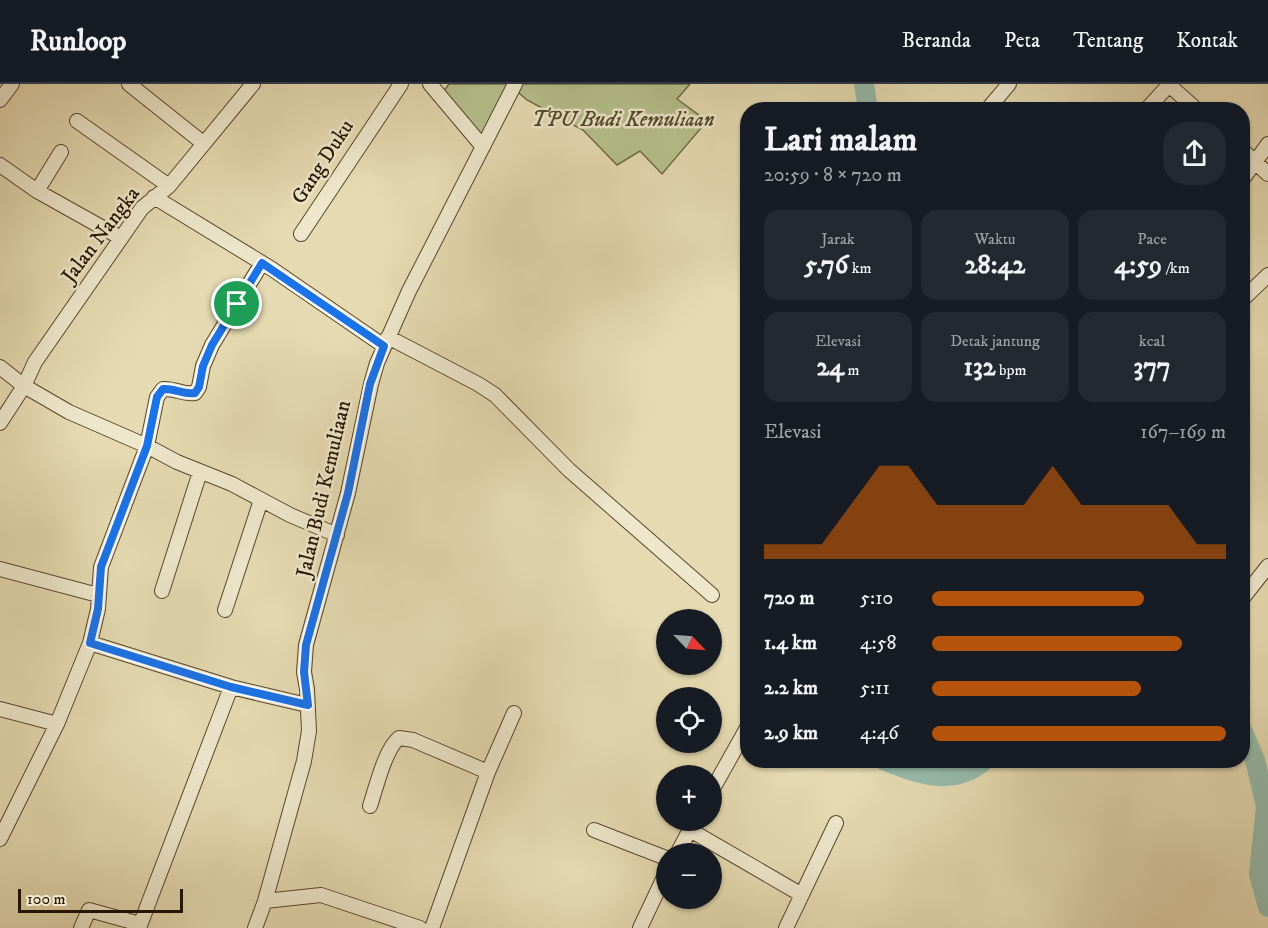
<!DOCTYPE html>
<html lang="id">
<meta charset="utf-8">
<style>
body{margin:0;font-family:"IM FELL DW Pica",serif;background:#242831;color:#f1f3f6;height:100vh;display:flex;flex-direction:column;font-size:22px;white-space:nowrap}
*{box-sizing:border-box;margin:0}
p{font-size:20px;color:#9ea1a6}
.icon{flex:none;width:33px;height:33px;fill:none;stroke:currentColor;stroke-width:2;stroke-linecap:round;stroke-linejoin:round}
.map{position:relative;flex:1;overflow:hidden}
.panel{position:absolute;left:740px;top:18px;width:510px;height:666px;display:flex;flex-direction:column;background:#171b24;border-radius:24px;box-shadow:0 2px 4px #0004}
.panel>*{flex:none}
.needle{width:39px;rotate:115deg}
.buttons{position:absolute;left:656px;top:525px;display:grid;gap:12px}
.buttons a{display:grid;place-items:center;width:66px;height:66px;border-radius:50%;background:#171b24;box-shadow:0 2px 4px #0004;font-size:30px}
.scale{position:absolute;left:18px;bottom:15px;width:165px;box-sizing:border-box;padding-left:6px;border:3px solid #281600;border-top:0;font-size:16px;line-height:21px;white-space:nowrap;color:#281600;-webkit-text-stroke:4px #eee7cc;paint-order:stroke}
.pin{position:absolute;display:grid;place-items:center;width:51px;height:51px;color:#fff;margin:-26px;border:3px solid #fff;border-radius:50%;box-shadow:0 2px 6px #0007}
.round{display:grid;place-items:center;flex:none;width:63px;height:63px;border-radius:24px;background:#242831}
.head{display:flex;align-items:center;justify-content:space-between;height:102px;padding:0 24px}
h1{font-size:33px;font-weight:700;line-height:45px}
.metrics{display:grid;grid-template-columns:repeat(3,1fr);gap:9px;height:102px;padding:6px 24px}
.metrics div{display:grid;align-content:center;border-radius:15px;background:#242831;text-align:center}
.metrics b{font-size:26px;font-weight:700}
.metrics small{font-size:16px;font-weight:400}
.metrics p{font-size:16px}
.chart{height:168px;padding:12px 24px}
.chart p{display:flex;justify-content:space-between}
.chart svg{width:100%;height:108px;margin-top:6px;fill:#b45309;opacity:.7}
ul{padding:0 24px;list-style:none;font-size:20px}
li{display:grid;grid-template-columns:96px 72px 1fr;align-items:center;height:45px}
li i{height:15px;border-radius:8px;background:#b45309}
header{display:flex;align-items:center;gap:36px;box-sizing:border-box;height:84px;padding:0 30px;background:#171b24;border-bottom:2px solid #363941}
header strong{font-size:28px}
nav{display:flex;gap:33px;margin-inline-start:auto;font-size:21px}
.map>svg:first-child{display:block}
.green{fill:#b5c08c;stroke:#6e6b46;stroke-width:1.5}
.lines{fill:none;stroke-linecap:round;stroke-linejoin:round}
.river{stroke:#96bbac;stroke-width:20}
.minor-casing{stroke:#57472c;stroke-width:16}
.minor{stroke:#eee7cc;stroke-width:14}
.route-casing{stroke:#fff;stroke-width:12}
.route{stroke:#1a73e8;stroke-width:8}
.labels{text-anchor:middle;dominant-baseline:central;stroke-width:5;stroke-linejoin:round;paint-order:stroke}
.park-label{font-size:21px;font-style:italic;fill:#52492a;stroke:#eee7cc}
.street-label{font-size:21px;fill:#281600;stroke:#eee7cc}
</style>
<header>
<strong>Runloop</strong>
<nav><a>Beranda</a><a>Peta</a><a>Tentang</a><a>Kontak</a></nav>
</header>
<div class="map">
<svg width="1268" height="844" viewBox="0 0 1268 844">
<rect width="100%" height="100%" fill="#e5dab1"/>
<filter id="stains"><feTurbulence type="fractalNoise" baseFrequency=".00333" numOctaves="4"/><feColorMatrix values="0 0 0 0 .2 0 0 0 0 .09 0 0 0 0 .02 0 0 0 .5 -.17"/></filter>
<radialGradient id="worn" r=".72"><stop offset=".6" stop-color="#630" stop-opacity="0"/><stop offset="1" stop-color="#630" stop-opacity=".3"/></radialGradient>
<path class="green" d="M449,0H690L677,15L707,37L662,90L640,67L617,81L583,46L527,16L513,4L485,57L441,11Z"/>
<g class="lines">
<path class="river" d="M864,0L868,26
M1242,646L1255,676L1266,722L1259,790L1268,823
M883,676C918,690 953,704 985,676"/>
<g class="minor-casing">
<path id="minor" d="M129,0L203,59
M430,0L483,63
M1168,0L1197,26
M0,16L12,0
M987,26L1009,0
M1146,26L1169,1
M77,37L169,102
M1242,66L1268,90
M0,81L37,107L121,154
M1242,96L1268,60
M37,107L61,68
M154,113L272,185L384,262
M301,150L401,0
M1242,216L1268,191
M388,253L478,300L495,311L569,386L712,511
M0,283L24,302L69,328L147,362L177,378L232,400L290,431L337,451
M0,339L24,302L35,278L142,124L169,102L253,0
M0,485L98,511
M162,507L200,388
M1242,515L1268,482
M225,526L261,416
M90,559L231,603L307,621
M0,625L57,640
M711,708L747,644
M370,722C376,704 385,665 399,654L413,656L488,688
M594,746L666,774
M690,746L802,811
M0,755L57,640L90,559L98,525L101,483L147,362L157,313L163,305C175,304 183,311 195,309L199,303L203,282L212,261L262,179
M677,770L695,736
M265,817L321,811L420,844
M81,844L89,826L140,840
M139,844L231,603
M255,844L265,817L304,677L309,647L307,605L304,588L306,561L348,409L371,300L377,279L409,207L515,0
M432,844L488,688L514,629
M640,844L666,789
M786,844L836,739"/>
</g>
<use href="#minor" class="minor"/>
</g>
<g class="lines">
<g class="route-casing">
<path id="route" d="M262,179L384,262L370,300L348,409L306,561L304,588L308,621L231,603L90,559L98,525L101,483L147,362L157,313L163,305C175,304 183,311 195,309L199,303L203,282L212,261Z"/>
</g>
<use href="#route" class="route"/>
</g>
<g class="labels">
<g class="park-label">
<text x="623" y="36">TPU Budi Kemuliaan</text>
</g>
<g class="street-label">
<text transform="translate(323 78) rotate(-57)">Gang Duku</text>
<text transform="translate(101 151) rotate(-53)">Jalan Nangka</text>
<text transform="translate(324 405) rotate(-77)">Jalan Budi Kemuliaan</text>
</g>
</g>
<rect width="100%" height="100%" filter="url(#stains)"/>
<rect width="100%" height="100%" fill="url(#worn)"/>
</svg>
<div class="buttons">
<a><svg class="needle" viewBox="-14 -14 28 28"><path d="M0-13l5 13h-10z" fill="#e53935"/><path d="M0 13l5-13h-10z" fill="#9ea1a6"/></svg></a>
<a><svg class="icon" aria-label="locate" viewBox="0 0 24 24"><circle cx="12" cy="12" r="6"/><path d="M12 2v4M12 18v4M2 12h4M18 12h4"/></svg></a>
<a>+</a>
<a>−</a>
</div>
<div class="scale">100 m</div>
<div class="pin" style="left:237px;top:220px;background:#1e9e55"><svg class="icon" aria-label="arrive" viewBox="0 0 24 24"><path d="M6 21V4h12l-3 4 3 4H6"/></svg></div>
<section class="panel">
<div class="head"><div><h1>Lari malam</h1><p>20:59 · 8 × 720 m</p></div><a class="round"><svg class="icon" aria-label="share" viewBox="0 0 24 24"><path d="M12 15V3M7 8l5-5 5 5M5 13v7h14v-7"/></svg></a></div>
<div class="metrics">
<div><p>Jarak</p><b>5.76<small> km</small></b></div>
<div><p>Waktu</p><b>28:42</b></div>
<div><p>Pace</p><b>4:59<small> /km</small></b></div>
</div>
<div class="metrics">
<div><p>Elevasi</p><b>24<small> m</small></b></div>
<div><p>Detak jantung</p><b>132<small> bpm</small></b></div>
<div><p>kcal</p><b>377</b></div>
</div>
<div class="chart"><p><span>Elevasi</span>167–169 m</p>
<svg viewBox="0 0 160 44" preserveAspectRatio="none"><path d="M0 44V38L10 38L20 38L30 22L40 6L50 6L60 22L70 22L80 22L90 22L100 6L110 22L120 22L130 22L140 22L150 38L160 38V44z"/></svg>
</div>
<ul>
<li><b>720 m</b>5:10<i style="width:72%"></i></li>
<li><b>1.4 km</b>4:58<i style="width:85%"></i></li>
<li><b>2.2 km</b>5:11<i style="width:71%"></i></li>
<li><b>2.9 km</b>4:46<i style="width:100%"></i></li>
</ul>
</section>
</div>
